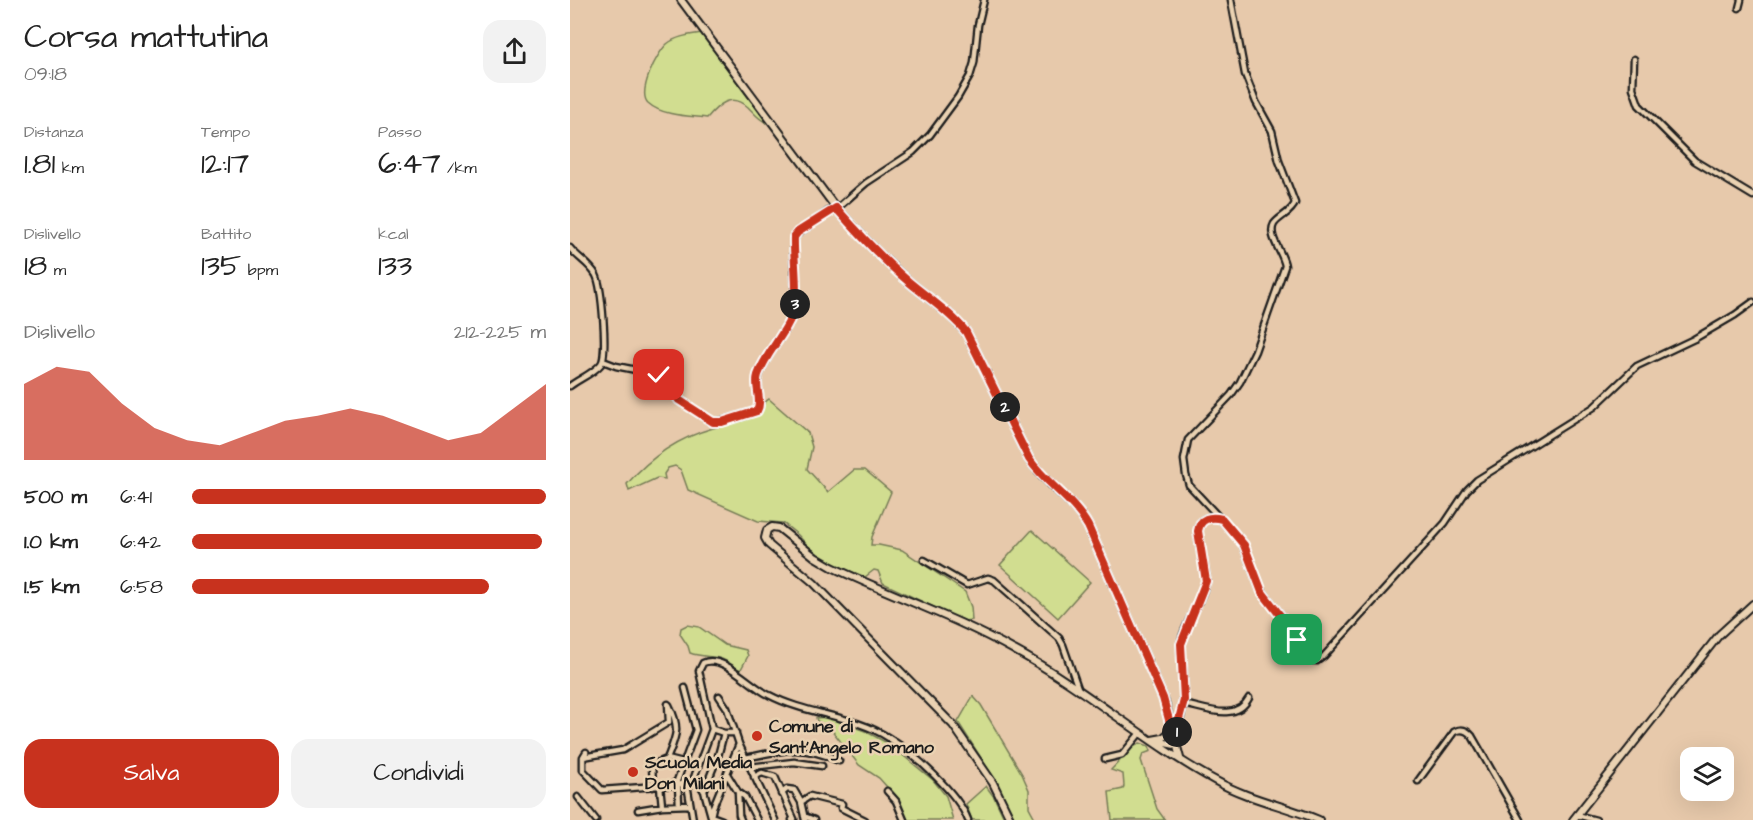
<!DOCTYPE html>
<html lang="it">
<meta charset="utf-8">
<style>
body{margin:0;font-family:"Architects Daughter",sans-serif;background:#f2f2f2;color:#222;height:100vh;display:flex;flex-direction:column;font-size:22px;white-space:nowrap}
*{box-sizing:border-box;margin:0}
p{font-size:20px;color:#767676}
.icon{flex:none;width:33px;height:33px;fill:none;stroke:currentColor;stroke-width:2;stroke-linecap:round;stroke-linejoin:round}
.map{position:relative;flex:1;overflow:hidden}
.sheet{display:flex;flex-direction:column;background:#fff;width:570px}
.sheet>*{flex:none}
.buttons{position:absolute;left:1110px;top:747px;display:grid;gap:12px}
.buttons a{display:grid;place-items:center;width:54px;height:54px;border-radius:12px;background:#fff;box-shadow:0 6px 24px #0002;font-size:30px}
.pin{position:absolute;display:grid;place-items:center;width:51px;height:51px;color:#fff;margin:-26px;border-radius:12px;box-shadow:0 3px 9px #0006}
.km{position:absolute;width:30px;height:30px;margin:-15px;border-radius:50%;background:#222;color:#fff;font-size:16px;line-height:30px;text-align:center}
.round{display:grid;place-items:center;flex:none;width:63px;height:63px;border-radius:18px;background:#f2f2f2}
.summary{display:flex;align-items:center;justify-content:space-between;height:102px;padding:0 24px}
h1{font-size:33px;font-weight:600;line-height:45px}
.stats{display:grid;grid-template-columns:repeat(3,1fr);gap:9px;height:102px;padding:6px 24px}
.stats div{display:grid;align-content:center}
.stats b{font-size:30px;font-weight:600}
.stats small{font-size:16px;font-weight:400}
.stats p{font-size:16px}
.chart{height:168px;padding:12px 24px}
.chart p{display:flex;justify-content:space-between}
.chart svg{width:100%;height:108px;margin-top:6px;fill:#c8321e;opacity:.7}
.cta{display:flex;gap:12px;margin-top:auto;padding:12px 24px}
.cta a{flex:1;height:69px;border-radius:18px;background:#c8321e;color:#fff;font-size:24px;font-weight:600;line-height:69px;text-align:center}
.cta a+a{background:#f2f2f2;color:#222}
ul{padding:0 24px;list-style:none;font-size:20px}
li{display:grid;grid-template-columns:96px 72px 1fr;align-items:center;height:45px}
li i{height:15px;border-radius:8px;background:#c8321e}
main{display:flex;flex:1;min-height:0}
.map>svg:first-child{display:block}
.green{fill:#d1dd90;stroke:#767c56;stroke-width:1.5}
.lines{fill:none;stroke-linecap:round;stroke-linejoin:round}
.street-casing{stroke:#1c1c1c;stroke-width:9}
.secondary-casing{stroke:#1c1c1c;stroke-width:10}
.street{stroke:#ead2b2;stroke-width:4.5}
.secondary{stroke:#ead2b2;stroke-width:6}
.route-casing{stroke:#fff;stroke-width:12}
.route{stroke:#c8321e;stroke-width:8}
.poi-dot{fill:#c8321e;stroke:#ead2b2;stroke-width:2}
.labels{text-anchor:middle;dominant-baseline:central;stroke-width:5;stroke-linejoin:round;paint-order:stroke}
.poi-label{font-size:18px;font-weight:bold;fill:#1c1c1c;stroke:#ead2b2;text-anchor:start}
</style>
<main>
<section class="sheet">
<div class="summary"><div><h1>Corsa mattutina</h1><p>09:18</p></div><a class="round"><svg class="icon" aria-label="share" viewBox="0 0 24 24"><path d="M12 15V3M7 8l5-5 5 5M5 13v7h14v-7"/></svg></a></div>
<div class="stats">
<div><p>Distanza</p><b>1.81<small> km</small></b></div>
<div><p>Tempo</p><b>12:17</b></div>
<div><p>Passo</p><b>6:47<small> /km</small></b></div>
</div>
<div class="stats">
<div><p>Dislivello</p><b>18<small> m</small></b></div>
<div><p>Battito</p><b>135<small> bpm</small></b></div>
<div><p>kcal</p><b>133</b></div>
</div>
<div class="chart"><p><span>Dislivello</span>212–225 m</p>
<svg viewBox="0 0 160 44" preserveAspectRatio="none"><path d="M0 44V13L10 6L20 8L30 21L40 31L50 36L60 38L70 33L80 28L90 26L100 23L110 26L120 31L130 36L140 33L150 23L160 13V44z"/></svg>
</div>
<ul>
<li><b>500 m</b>6:41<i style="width:100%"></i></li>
<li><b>1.0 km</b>6:42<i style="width:99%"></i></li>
<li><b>1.5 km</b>6:58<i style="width:84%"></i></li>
</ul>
<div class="cta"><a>Salva</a><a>Condividi</a></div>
</section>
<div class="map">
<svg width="1183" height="820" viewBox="0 0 1183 820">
<rect width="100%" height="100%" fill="#e7c9ab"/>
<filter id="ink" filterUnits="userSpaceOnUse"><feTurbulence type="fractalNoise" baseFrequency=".0167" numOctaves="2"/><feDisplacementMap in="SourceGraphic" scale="12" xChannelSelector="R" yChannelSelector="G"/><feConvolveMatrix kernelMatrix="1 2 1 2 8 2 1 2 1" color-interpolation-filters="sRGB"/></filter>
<g filter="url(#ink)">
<path class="green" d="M132,33L197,123C189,120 184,113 178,107C161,92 148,105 137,118C119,116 92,116 78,103C67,92 87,53 97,44C107,36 120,35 132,33Z
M199,399L238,433L242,447L237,469L258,492L284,470H295L321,492L302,537L301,545H309L332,550L395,592L401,607L402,620L393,621L313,583L308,571L304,570L295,577L250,559L228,535L213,523L188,521L118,490L111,470L105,466L98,468L94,474L95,479L87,478L59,491L57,484C81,456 108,438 143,428C155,424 172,422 184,416C190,412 192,403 199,399Z
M462,530L520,582L488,618L430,565Z
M117,625L129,627L155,645L176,650L178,656L171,669L167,670C149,651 140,660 120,653L118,646L110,634L111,628Z
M403,696L411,705L452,774L459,790V807L466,820H444L424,778L388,722Z
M257,717L295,731L319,744L363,780L376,796L383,820H338L328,801L317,787L309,778L289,765L261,729L247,721L246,718Z
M570,743L579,746L581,751L573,754L571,760L587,809L595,820H542L539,792L553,789L554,786L553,774L541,770L562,748Z
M416,786L424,797L435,820H402L396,804Z"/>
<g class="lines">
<g class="street-casing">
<path id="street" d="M661,0L675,74L686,102L702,131L709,161L725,203C721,213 710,216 704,224C697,236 714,254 715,266L685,351L670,382L661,395L618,440L614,460L616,475L619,485L672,542L690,588L723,632L733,656L737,660L747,661L754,656L875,523L897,490L907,480L1024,407L1067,366L1124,339L1165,315L1183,302
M1169,8L1171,0
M1064,59L1063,88L1069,105L1125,161L1183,196
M0,248C8,258 20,264 26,275C32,287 38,355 31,364C24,373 9,379 0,386
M33,361L46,366L91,375L96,380L109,400L143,422L152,421L187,411C193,401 184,387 189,375C196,353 219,330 224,310C229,286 220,260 225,236L260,210L271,205L296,183L343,152L360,135L388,97L400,76L404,63L408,25L414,0
M354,560L397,585L418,578L424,580L489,638L493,645L509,691
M149,696L157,708L169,744L205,820
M613,704C635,708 666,723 679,698
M142,729L154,733H166
M604,738C614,717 615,693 613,670C612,661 610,651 611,642C615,621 632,603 636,582C639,564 608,508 652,519
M16,752L13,757V770L32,790L129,783L134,791L141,816L152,820
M13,757L53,750L99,722L98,704
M175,758C214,750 232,744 269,761
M97,759C106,736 111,729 99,705
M535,759L552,755L570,733
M180,767L224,762L252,766
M157,774L168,792L175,797L187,820
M184,777L192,773L205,777L224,819L222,820
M848,781L884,732C891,728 897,730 902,736L950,820
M122,783L142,729L129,671L133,663C152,653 180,686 199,695C237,715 284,715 319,738C344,754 388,793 398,820
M117,784L123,820
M102,785L107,781L126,730L115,688
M108,785L109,805
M90,786L92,806
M83,787L82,765L97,759L113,763
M134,791L148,756L154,733
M317,791L326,801L334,820
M168,792L169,815L171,820
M211,794L217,789L224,790L231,802L235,820
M8,797L26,820
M231,802L240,796L272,804L271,808L295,820
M68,810L92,806L120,805
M1007,815L1026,820
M234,816L244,820
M142,820L141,816L143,807L169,744"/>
</g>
<g class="secondary-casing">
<path id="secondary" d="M111,0L266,208L308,253L339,282L380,315L396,332L459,459C475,485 503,499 518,526L595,702L610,758
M582,740L593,738L603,729
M585,741L605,745
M441,820L423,783L383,725L244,583L199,545L195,538L197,530L202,527L209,528L245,557L262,567C322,596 386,617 444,650C515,688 576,743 646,781C678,799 715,806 749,820
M1003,820L1149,635L1183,604"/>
</g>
<use href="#street" class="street"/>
<use href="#secondary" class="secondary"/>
</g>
</g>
<g class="lines" filter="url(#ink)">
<g class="route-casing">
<path id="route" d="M89,375L95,378L109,400L143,422H152L187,411C193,401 184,387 188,375C196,353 214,336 222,315C230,296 223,259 224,237L228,232L266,208C289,234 312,259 339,282C358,298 380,312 396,332L459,459C476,484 503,499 518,526L593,698L604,738L614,700L611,644L636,581L628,531C630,518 640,516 652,519L674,545L692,592L719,627L727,640"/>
</g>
<use href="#route" class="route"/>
</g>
<g class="poi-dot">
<circle cx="187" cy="736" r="6"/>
<circle cx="63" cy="772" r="6"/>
</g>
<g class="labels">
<g class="poi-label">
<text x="199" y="726">Comune di<tspan x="199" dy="21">Sant'Angelo Romano</tspan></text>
<text x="75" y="762">Scuola Media<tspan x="75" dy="21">Don Milani</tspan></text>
</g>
</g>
</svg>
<div class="buttons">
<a><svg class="icon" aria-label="layers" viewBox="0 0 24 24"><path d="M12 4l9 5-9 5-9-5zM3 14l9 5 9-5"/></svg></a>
</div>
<div class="pin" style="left:727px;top:640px;background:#1e9e55"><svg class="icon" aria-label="arrive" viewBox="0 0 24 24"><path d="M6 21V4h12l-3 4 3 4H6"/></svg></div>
<div class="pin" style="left:89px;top:375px;background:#d93025"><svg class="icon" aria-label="check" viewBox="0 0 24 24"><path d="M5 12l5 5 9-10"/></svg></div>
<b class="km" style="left:607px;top:732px">1</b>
<b class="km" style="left:435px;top:407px">2</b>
<b class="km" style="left:225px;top:304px">3</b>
</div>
</main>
